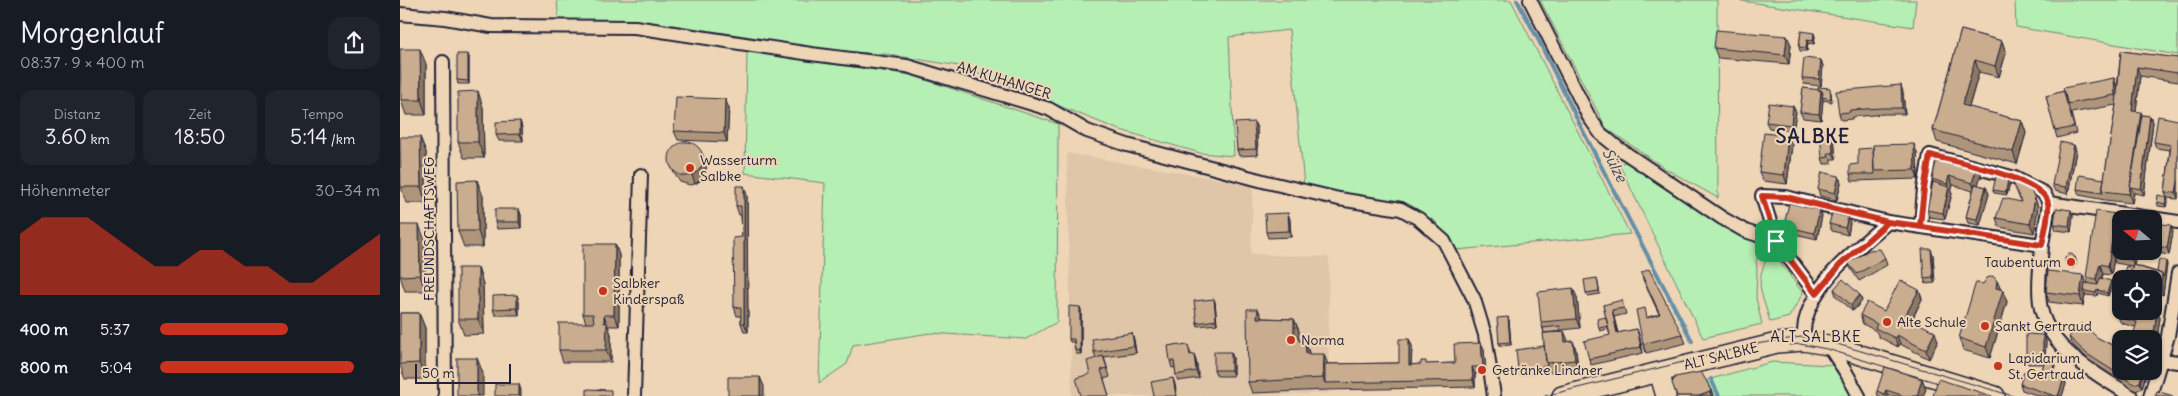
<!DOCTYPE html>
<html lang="de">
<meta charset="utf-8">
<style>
body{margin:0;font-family:Delius,sans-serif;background:#20242c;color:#f1f3f6;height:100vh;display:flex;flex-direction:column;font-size:19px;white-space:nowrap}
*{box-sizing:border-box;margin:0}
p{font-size:16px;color:#9ea1a6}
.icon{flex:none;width:28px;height:28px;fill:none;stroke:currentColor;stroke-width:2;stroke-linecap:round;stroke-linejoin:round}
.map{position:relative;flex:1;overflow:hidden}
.drawer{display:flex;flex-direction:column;background:#171b24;width:400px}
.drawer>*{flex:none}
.needle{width:32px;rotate:289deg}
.buttons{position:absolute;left:1712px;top:210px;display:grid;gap:10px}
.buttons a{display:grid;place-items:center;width:50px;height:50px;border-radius:10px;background:#171b24;box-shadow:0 1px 4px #0004;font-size:25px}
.scale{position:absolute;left:15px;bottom:12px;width:96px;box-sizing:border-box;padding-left:5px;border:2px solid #22223b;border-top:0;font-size:14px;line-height:18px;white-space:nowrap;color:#22223b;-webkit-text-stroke:4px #eed5b6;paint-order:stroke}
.pin{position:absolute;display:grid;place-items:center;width:42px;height:42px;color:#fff;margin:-21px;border-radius:10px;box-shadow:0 2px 8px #0006}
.round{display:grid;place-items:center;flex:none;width:52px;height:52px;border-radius:15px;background:#20242c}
.head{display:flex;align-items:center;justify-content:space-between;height:85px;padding:0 20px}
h1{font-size:28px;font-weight:600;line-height:38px}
.figures{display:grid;grid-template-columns:repeat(3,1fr);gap:8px;height:85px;padding:5px 20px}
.figures div{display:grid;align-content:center;border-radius:12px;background:#20242c;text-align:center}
.figures b{font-size:21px;font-weight:600}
.figures small{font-size:14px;font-weight:400}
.figures p{font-size:14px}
.chart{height:140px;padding:10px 20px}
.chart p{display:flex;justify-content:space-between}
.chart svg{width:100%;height:90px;margin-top:5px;fill:#c8321e;opacity:.7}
ul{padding:0 20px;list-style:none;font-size:16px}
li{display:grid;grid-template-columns:80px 60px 1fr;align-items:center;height:38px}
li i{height:12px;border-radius:6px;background:#c8321e}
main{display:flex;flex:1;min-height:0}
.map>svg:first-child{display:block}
.built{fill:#dfc6a8}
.green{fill:#b6efb3;stroke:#6c8877}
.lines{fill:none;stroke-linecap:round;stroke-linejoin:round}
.stream{stroke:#6490a8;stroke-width:4}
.minor-casing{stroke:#22223b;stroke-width:16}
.secondary-casing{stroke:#22223b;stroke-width:22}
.minor{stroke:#eed5b6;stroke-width:12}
.secondary{stroke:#eed5b6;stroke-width:19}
.tram{stroke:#22223b;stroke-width:1}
.wall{fill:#ae957a;stroke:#22223b}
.shaded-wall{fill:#8d7963;stroke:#22223b}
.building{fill:#caad8e;stroke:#22223b}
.route-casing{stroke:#fff;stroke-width:10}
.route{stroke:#c8321e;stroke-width:6}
.poi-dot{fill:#c8321e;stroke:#eed5b6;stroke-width:2}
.labels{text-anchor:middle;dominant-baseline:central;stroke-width:4;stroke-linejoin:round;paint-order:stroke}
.street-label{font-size:14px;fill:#22223b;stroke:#eed5b6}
.poi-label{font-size:14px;fill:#22223b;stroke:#eed5b6;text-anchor:start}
.water-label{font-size:15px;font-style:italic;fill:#38475f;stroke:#eed5b6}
.neighbourhood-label{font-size:15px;letter-spacing:1px;fill:#22223b;stroke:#eed5b6}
.district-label{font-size:19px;font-weight:bold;letter-spacing:1px;fill:#22223b;stroke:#eed5b6}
</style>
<main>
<section class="drawer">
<div class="head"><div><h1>Morgenlauf</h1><p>08:37 · 9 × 400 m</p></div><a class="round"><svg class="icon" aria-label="share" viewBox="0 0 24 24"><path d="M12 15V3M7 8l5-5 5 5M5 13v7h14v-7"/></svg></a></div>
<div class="figures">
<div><p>Distanz</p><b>3.60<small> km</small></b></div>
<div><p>Zeit</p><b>18:50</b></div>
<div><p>Tempo</p><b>5:14<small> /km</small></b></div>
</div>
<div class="chart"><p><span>Höhenmeter</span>30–34 m</p>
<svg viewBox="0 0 160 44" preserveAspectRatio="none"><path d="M0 44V14L10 6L20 6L30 6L40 14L50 22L60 30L70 30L80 22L90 22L100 30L110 30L120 38L130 38L140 30L150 22L160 14V44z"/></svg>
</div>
<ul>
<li><b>400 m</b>5:37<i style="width:58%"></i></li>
<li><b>800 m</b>5:04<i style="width:88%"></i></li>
</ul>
</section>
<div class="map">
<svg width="1778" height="396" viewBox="0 0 1778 396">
<rect width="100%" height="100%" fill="#eed5b6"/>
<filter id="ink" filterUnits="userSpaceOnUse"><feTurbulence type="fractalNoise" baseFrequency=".02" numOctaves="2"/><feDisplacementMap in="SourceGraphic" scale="10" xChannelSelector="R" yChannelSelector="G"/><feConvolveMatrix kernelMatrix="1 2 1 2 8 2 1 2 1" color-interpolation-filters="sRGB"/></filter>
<g filter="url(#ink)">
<path class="built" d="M667,153L853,185L851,254L929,257L928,393L849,396H672Z"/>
<path class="green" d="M157,0H1111L1230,234L1056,250L1035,221L1017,212L904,185L889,30L829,37L834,156L800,153L717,129L559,66L486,54L410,50L159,24Z
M1140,0H1317L1318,198L1266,169L1206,128Z
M1336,0H1516L1513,27Z
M1615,0H1778V55L1616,27Z
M347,52L511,75L658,124L657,322L626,339L530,333L453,345L447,364L419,383L425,183L345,173Z
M1231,160L1333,230L1362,246L1356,261L1357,268L1356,298L1362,324L1303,338L1219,164Z
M1371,255L1379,261L1403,293L1389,317L1370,322C1363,294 1353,285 1368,256Z
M1372,362L1431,365L1441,375L1452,396H1315L1307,380Z"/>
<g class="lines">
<path class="stream" d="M1117,0L1139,41L1184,133L1292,341
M1311,379L1319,396"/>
<g class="minor-casing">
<path id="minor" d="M1130,0L1189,117L1201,134L1218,148L1322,218L1345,231L1376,241
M0,14L45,18L91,26L235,27L411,54L507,66L649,109L687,131L727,145L867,182L939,199L1001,209L1019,219L1044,241L1074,299L1085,335L1094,396
M43,62L45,396
M1649,203L1778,222
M1521,226L1524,189L1530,155L1615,178L1644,193L1649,203
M1642,245L1649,203
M1416,294L1376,241L1362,196L1386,197L1488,222
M1403,341C1404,334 1404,328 1405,322C1416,278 1456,250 1488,222L1642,245C1641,263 1637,284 1640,303C1646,349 1696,373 1731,396
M1428,345L1447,374L1459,396
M1762,360L1778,362
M234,396L241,175
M1750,396L1768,336L1778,273"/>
</g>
<g class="secondary-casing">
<path id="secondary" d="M1259,372L1266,396
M1162,396L1377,343L1403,341L1428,345L1595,396"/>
</g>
<use href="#minor" class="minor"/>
<use href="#secondary" class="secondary"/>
<path class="tram" d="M1390,345L1400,344L1427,349L1551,387
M1145,396L1356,344L1401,337L1427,341L1613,396"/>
</g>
<path class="wall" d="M1561,30L1602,41L1606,53L1599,77L1579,72L1569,107L1622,121L1626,133L1617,164L1537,142L1533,130Z
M1401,31L1415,36L1414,44L1408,43L1407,51H1400L1399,47Z
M1387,36L1391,45L1389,64L1318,58L1314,48Z
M1721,51L1778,58V82L1740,76L1736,111L1742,115L1750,116L1753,122L1744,195L1734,193L1732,203L1705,200L1679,195L1677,189L1704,179L1716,105L1671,113L1676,133L1657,138L1646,96L1714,78L1717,87Z
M69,57V84H58L57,80Z
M1421,60L1423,66L1421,86L1404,84L1402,78Z
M26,64V115H6L1,100Z
M1403,88L1431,92L1432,102L1423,100L1421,120L1403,118L1400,112Z
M1503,92L1505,114H1484L1452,117V119L1441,120L1439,113Z
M83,107L84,158H64L58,142Z
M329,108L327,142L278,140L274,131Z
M1396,112L1393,131L1369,128L1366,122Z
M1778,120V199L1767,198L1765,192L1770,150L1756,148L1754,142Z
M120,121L122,128L123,141H99L96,135Z
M854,122L857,128L858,155L839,156L837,150Z
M20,137L26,152V203H6L1,187Z
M1434,138L1436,159H1431V164H1424L1422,158Z
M1392,145L1387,184L1363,181L1359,172Z
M1674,145L1676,151L1668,194L1655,191L1652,185Z
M1517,153L1518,179L1452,181L1450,174L1458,164Z
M306,162V173L304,178L295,184L290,185L280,182L274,173L270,164Z
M1578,164L1581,174L1578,185L1586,187L1589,194L1580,225L1568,223L1566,217L1573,191L1553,185L1551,192L1552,194L1545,219L1529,217L1527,210L1533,182L1532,179Z
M1439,176L1441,183L1437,200L1420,196L1418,189Z
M1608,179L1610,182L1607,195L1594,193L1593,190Z
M1613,182L1635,198L1638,207L1634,233L1599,227L1596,218L1621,202Z
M344,186L347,196L348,332H344L341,323V316H337L334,307L342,237L341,215H339L336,206Z
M83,196V247H64L58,231Z
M1768,200L1766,207L1758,206L1757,202Z
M119,209L121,215V228L97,229L95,222Z
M1671,210L1673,216L1671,232L1656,230L1654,224Z
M888,213L890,220L891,237L868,238L866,232Z
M1422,216L1417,239L1386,232L1384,226Z
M1450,223L1448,235L1432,231L1429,224Z
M1720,223L1716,246L1721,251H1737L1734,265L1757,272L1767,264L1763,295L1754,292V279L1732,268L1733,266L1715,263L1714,259L1711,275L1703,274L1702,279L1712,285L1708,296L1698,293L1697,296L1685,295L1683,306L1649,302L1646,292L1686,283H1688L1686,277Z
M1754,223L1773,232L1769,255L1757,253L1755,246L1756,241H1754Z
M0,225L25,240V291H5L0,276Z
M215,244L219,255V326H208L211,334V362H163L159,350L186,323L183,314Z
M1533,255L1535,283L1526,284L1524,278Z
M1485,258L1487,265L1459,281L1451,269L1448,263Z
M1676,260V265L1673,268L1669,267L1666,265L1665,261Z
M78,268L83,284L84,334L64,335L58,319Z
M1241,273L1282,334L1286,343L1246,353L1243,344L1248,317L1259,314L1244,282Z
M1197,278L1200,294L1188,296L1186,293Z
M1597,281L1601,290H1603L1607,302L1590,358L1563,350L1559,338L1583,284Z
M1434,289L1460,295L1462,301L1453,311L1436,296Z
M1519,290L1522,299L1512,320L1538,341L1529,359L1500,344L1498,347L1479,337L1476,331L1463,324L1460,315L1484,311Z
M117,295L119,302V315H95L93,309Z
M1177,297L1180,328L1162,330V331L1168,342L1173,341L1176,350L1178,369L1120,375L1118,369L1144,346V333L1141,322Z
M814,299L815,302L817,324L798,326L797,323Z
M1203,305L1224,307L1226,314L1214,317L1218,333L1237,329L1239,335L1243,353L1191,365L1189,359L1210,335L1208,329L1200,331L1199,328L1206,317Z
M680,307L681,310V354H676L675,350L674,342H670L669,339Z
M858,309L862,318L894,319L899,331L898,337L900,341H905L909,354L927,364L999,363L1009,339L1012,346L1011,365L1055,363L1081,343L1084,349L1086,373L1075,374V387L928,390L852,393L848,382Z
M1757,312L1760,318L1756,346L1735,327L1721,323L1718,317Z
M0,313H19L25,328V379H5L0,365Z
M1109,320L1111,345L1100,346L1099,343Z
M732,333L734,340L736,353L704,357L710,377L704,379L709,396H681L690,374L700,358H696L694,352Z
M1643,335L1646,341L1645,360L1655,363L1656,366L1653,374L1664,378L1666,384L1662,396H1639L1622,390L1620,384L1638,376L1642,370L1644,364H1628L1626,358Z
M1669,337L1698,338L1716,347L1721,358L1718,364L1721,371H1747L1742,388L1736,391L1689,360L1671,343Z
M788,345L791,355L796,361L799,378L778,381L776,375L775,367L772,368L770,361L780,346Z
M831,352L833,358V376H817L814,370Z
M1522,379L1526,389L1523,396H1478L1477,391Z
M1311,389L1313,396H1277Z"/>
<path class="shaded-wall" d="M1414,33L1415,36L1414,44L1413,41Z
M1387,36L1391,45L1389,64L1385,55Z
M1407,40L1408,43L1407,51L1406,48Z
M1602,41L1606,53L1599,77L1595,66Z
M20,49L26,64V115L21,100Z
M68,54L69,57V84L68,81Z
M1421,60L1423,66L1421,86L1419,79Z
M1575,60L1579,72L1566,117L1562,105Z
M1737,67L1740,76L1735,120L1732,111Z
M1714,78L1717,88L1719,104L1715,95Z
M1501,85L1503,92L1505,114L1502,108Z
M1421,90L1424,97H1422L1423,100L1421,120L1419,114Z
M78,91L83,107L84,158L78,142Z
M325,99L329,108L327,142L324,133Z
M1393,106L1396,112L1393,131L1391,125Z
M1741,112L1745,121L1730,187L1734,193L1732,203L1729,194Z
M1750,116L1753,122L1744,195L1741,189Z
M120,121L122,128L123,141L120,134Z
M1622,121L1626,133L1617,164L1613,152Z
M854,122L857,128L858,155L856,149Z
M1432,132L1434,138L1436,159L1433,153Z
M1388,136L1392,145L1387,184L1384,175Z
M20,137L26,152V203L21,187Z
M1514,144L1517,153L1518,179L1515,170Z
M1674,145L1676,151L1668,194L1666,187Z
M302,153L306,162V173L304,178L295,184L292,175Z
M1578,164L1581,174L1576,192L1572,183Z
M1439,176L1441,183L1437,200L1435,193Z
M1549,176L1553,185L1551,192L1552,194L1545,219L1543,213L1549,189L1547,184Z
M1608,179L1610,182L1607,195L1606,192Z
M77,180L83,196V247L78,231Z
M1778,181V198L1776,193Z
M344,186L347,196L348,332L344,323Z
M1586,187L1589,194L1580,225L1577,219Z
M1767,197L1768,200L1766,207L1765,204Z
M1635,198L1638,207L1634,233L1630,224Z
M119,209L121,215V228L119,222Z
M1420,210L1422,216L1417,239L1414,233Z
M1671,210L1673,216L1671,232L1669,226Z
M888,213L890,220L891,237L889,231Z
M1716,214L1720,223L1714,257H1713L1714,259L1711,275L1708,266Z
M1448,217L1450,223L1448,235L1445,228Z
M19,225L25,240V291L20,275Z
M1771,225L1773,232L1769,255L1767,248Z
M215,244L219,255V326L214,315Z
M1531,249L1533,255L1535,283L1533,277Z
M1733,251H1737L1734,266L1732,260Z
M1675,257L1676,260V265L1673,268L1672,264Z
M1766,261L1767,264L1763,295L1761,288L1762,274Z
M1700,264L1703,274L1699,288L1696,279Z
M78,268L83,284L84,334L78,319Z
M1683,275L1686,284L1684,291L1685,295L1683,306L1680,296Z
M1597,281L1602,292L1603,290L1607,302L1590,358L1586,347Z
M1711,281L1712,285L1708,296L1707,293Z
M1173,288L1177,297L1180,328L1176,319Z
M1519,290L1522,299L1509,325L1505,316Z
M117,295L119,302V315L117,308Z
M1460,295L1462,301L1453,311L1451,305Z
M814,299L815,302L817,324L816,320Z
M680,307L681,310V354L680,351Z
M858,309L863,321L857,318Z
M1212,310L1214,317L1219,340L1217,333Z
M1757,312L1760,318L1756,346L1754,351L1753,339Z
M19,313L25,328V379L19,363Z
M204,315L211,334V362L206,350Z
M1108,317L1109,320L1111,345L1110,342Z
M894,319L899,331L898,347L894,336Z
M1237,329L1239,335L1243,353L1241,347Z
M1164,331L1168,340L1169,351L1165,342Z
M1535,332L1538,341L1529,359L1526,350Z
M732,333L734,340L736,353L734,346Z
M1497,335L1500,344L1498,347L1495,338Z
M1643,335L1646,341L1645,364L1643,358Z
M1009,339L1012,346L1011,371L1009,365Z
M905,341L909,352L910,366L906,354Z
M1173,341L1176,350L1178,369L1175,360Z
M1081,343L1084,349L1086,373L1083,367Z
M831,352L833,358V376L831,370Z
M1719,352L1721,358L1716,369L1714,362Z
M794,354L796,361L799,378L796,371Z
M924,354L928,365L925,383L923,378Z
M77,358L83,373V396H77Z
M1655,363L1656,366L1651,379L1650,376Z
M1072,367L1075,374V387L1073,380Z
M1743,371H1747L1742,388L1740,382Z
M360,377L364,386V396H360Z
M773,378L775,384L777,396H776Z
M1664,378L1666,384L1662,396H1658Z
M1522,379L1526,389L1523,396H1517Z
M119,384L121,390V396H119Z
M1311,389L1313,396H1311L1310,392Z
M1486,390L1488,396H1485L1484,394Z"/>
<path class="building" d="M1316,30L1387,36L1385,55L1314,48Z
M1561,30L1602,41L1595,66L1575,60L1562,105L1622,121L1613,152L1533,130Z
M1401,31L1414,33L1413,41L1407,40L1406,48L1399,47Z
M0,49H20L21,100H1Z
M1721,51L1778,58V73L1737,67L1732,111L1741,112L1729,194L1702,191L1716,105Z
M57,54H68V81L57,80Z
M1404,58L1421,60L1419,79L1402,78Z
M1714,78L1715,95L1667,104L1663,88Z
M1501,85L1502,108H1481L1450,110V112L1439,113L1436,91Z
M1418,87L1430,88L1431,99L1422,97L1423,93L1421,90H1418Z
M1403,88L1421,90L1419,114L1400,112Z
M78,91V142H58V92Z
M1664,91L1674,127L1655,131L1646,96Z
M276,97L325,99L324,133L274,131Z
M1369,103L1393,106L1391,125L1366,122Z
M1742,115L1750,116L1741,189L1730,187Z
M1758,116L1778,120V181L1776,193L1765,192L1771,145L1754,142Z
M120,121V134L96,135V122Z
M854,122L856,149L837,150L835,123Z
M1432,132L1433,153H1428L1429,157L1422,158L1420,133Z
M1364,133L1388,136L1384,175L1359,172Z
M0,137H20L21,187H1Z
M1660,142L1674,145L1666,187L1652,185Z
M269 159a17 17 0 1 1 34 0a17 17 0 1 1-34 0Z
M1514,144L1515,170L1474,171L1473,145Z
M1473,148L1474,171L1475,174H1450V165L1458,164V149Z
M1538,153L1578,164L1572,183L1549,176L1547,184L1532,179Z
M1422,172L1439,176L1435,193L1418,189Z
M1679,175L1704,179L1702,191L1703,193L1677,189Z
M1596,176L1608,179L1606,192L1593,190Z
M1624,178L1635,198L1630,224L1596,218L1603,198L1621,202L1613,182Z
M77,180L78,231H58L57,181Z
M1533,182L1549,187L1543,213L1527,210Z
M1575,184L1586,187L1577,219L1566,217Z
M336,186H344V323H341V308L334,307L333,238L342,237L341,206H336Z
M1758,195L1767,197L1765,204L1757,202Z
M1389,203L1420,210L1414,233L1384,226Z
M1656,208L1671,210L1669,226L1654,224Z
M95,209H119V222H95Z
M1696,211L1716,214L1708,266L1700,264L1696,279L1686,277Z
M888,213L889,231L866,232L865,214Z
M1432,213L1448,217L1445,228L1429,224Z
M1754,223L1771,225L1767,248L1755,246L1757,236L1754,235Z
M0,225H19L20,275L0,276Z
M1717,241L1721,242V247L1716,246Z
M183,244H215L214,315H204V323L207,322L206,350H159V323H194L193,314H183Z
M1715,246L1721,247V251H1733L1732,260L1713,257Z
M1480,249L1485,258L1457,274L1448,263L1469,250Z
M1522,249H1531L1533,277L1524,278Z
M1665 259a5 5 0 1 1 10 0a5 5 0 1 1-10 0Z
M1759,259L1766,261L1764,277L1762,274L1757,272Z
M1733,265L1762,274L1761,288L1754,286V279L1729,278Z
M1726,266L1732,268L1729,279H1722Z
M58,268H78V319H58Z
M1249,269L1282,334L1243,344L1236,310L1245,308L1247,318L1260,314L1241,273Z
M1648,271L1683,275L1680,296L1646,292Z
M1593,276L1597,281L1596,288L1603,290L1586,347L1559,338L1576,282L1583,284L1587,278Z
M1197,278L1199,291L1186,293L1184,280Z
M1700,278L1711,281L1707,293L1697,290L1696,293L1684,291L1685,283L1698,285Z
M1443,279L1460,295L1451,305L1434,289Z
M1500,280L1519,290L1505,316L1535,332L1526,350L1497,335L1495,338L1475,328L1477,324L1460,315L1467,302L1484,311Z
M1173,288L1176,319L1141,322L1138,292Z
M117,295V308L93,309V296Z
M814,299L816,320L797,323L794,301Z
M1222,300L1224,308L1212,310L1217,333L1237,329L1241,347L1189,359L1184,341L1210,335L1203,305Z
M669,306L680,307V351L675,350L674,339H669Z
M1721,306V311H1754L1757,312L1753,339H1732L1737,322L1718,317Z
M847,309H858L857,318L894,319V336L899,338V341H905L906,354H924L923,378L848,382Z
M0,313H19V363L0,364Z
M1108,317L1110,342L1099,343L1097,318Z
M1206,317L1208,326L1199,328L1197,319Z
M1681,323L1698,338L1716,347L1714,349L1719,352L1714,362L1721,365V371H1743L1740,382L1734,384L1687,354L1669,337Z
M1160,326L1161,332L1144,333L1143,328Z
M1164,331L1165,342L1173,341L1175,360L1146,363L1143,333Z
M732,333L734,346L694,352L692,339Z
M1626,334L1643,335V358H1626Z
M999,339H1009V365L1021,364V361H1026V364L1055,363L1054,344L1081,343L1083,367H1072L1073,380L925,383V364L999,363Z
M779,344L780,346L788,345L790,355L794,354L796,371L776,375L774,361H770L768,346Z
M1144,346L1147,366L1118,369L1116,350Z
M814,352H831V370H814Z
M703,356L707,368L701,370L709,396H681L676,378L690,374L687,361Z
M57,358H77V396H57Z
M1645,360L1655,363L1651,374L1642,370Z
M1485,367L1522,379L1517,396H1505L1486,390L1484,394L1477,391Z
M1640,370L1664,378L1658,396H1655L1620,384L1624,372L1638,376Z
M1301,372L1311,389L1310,392L1299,396H1277L1272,383L1275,377Z
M328,377H360V396H328Z
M773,378L776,396H754L751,382Z
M1538,379L1592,396H1533Z
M95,384H119V396H95Z
M187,389L211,390V396H187Z
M1757,391L1773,396H1755Z"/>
</g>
<g class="lines" filter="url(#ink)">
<g class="route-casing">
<path id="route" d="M1376,241L1416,294L1440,265L1488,222L1642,245C1644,234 1650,212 1648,203C1644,178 1552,161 1530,155L1524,189L1520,226L1488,222L1386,197L1362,196L1376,241"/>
</g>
<use href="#route" class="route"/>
</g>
<g class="poi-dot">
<circle cx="290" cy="168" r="5"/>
<circle cx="1671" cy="262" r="5"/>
<circle cx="203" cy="291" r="5"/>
<circle cx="1487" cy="322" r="5"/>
<circle cx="1585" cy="326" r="5"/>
<circle cx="891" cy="340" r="5"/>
<circle cx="1598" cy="366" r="5"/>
<circle cx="1082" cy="370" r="5"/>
</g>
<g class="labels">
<g class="street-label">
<text transform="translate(604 80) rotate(17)">AM KUHANGER</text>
<text transform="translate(29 229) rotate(-90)">FREUNDSCHAFTSWEG</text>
<text transform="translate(1321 356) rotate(-14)">ALT SALBKE</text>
</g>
<g class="poi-label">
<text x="300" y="160">Wasserturm<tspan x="300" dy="16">Salbke</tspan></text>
<text x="1661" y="262" text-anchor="end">Taubenturm</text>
<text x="213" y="283">Salbker<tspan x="213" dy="16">Kinderspaß</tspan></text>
<text x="1497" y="322">Alte Schule</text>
<text x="1595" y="326">Sankt Gertraud</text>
<text x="901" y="340">Norma</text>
<text x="1608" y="358">Lapidarium<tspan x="1608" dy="16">St. Gertraud</tspan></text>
<text x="1092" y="370">Getränke Lindner</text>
</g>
<g class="water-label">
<text transform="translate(1215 165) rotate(63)">Sülze</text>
</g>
<g class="neighbourhood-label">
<text x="1416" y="336">ALT SALBKE</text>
</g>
<g class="district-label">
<text x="1413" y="136">SALBKE</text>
</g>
</g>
</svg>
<div class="buttons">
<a><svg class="needle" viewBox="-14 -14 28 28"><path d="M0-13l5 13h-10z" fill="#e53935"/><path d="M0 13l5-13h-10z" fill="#9ea1a6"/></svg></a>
<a><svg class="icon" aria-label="locate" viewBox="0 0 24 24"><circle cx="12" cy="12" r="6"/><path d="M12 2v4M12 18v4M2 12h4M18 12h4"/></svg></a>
<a><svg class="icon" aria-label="layers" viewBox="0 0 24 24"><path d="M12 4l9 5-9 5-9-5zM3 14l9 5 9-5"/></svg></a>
</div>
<div class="scale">50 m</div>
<div class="pin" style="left:1376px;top:241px;background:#1e9e55"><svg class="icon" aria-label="arrive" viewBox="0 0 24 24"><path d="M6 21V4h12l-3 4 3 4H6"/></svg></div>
</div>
</main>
